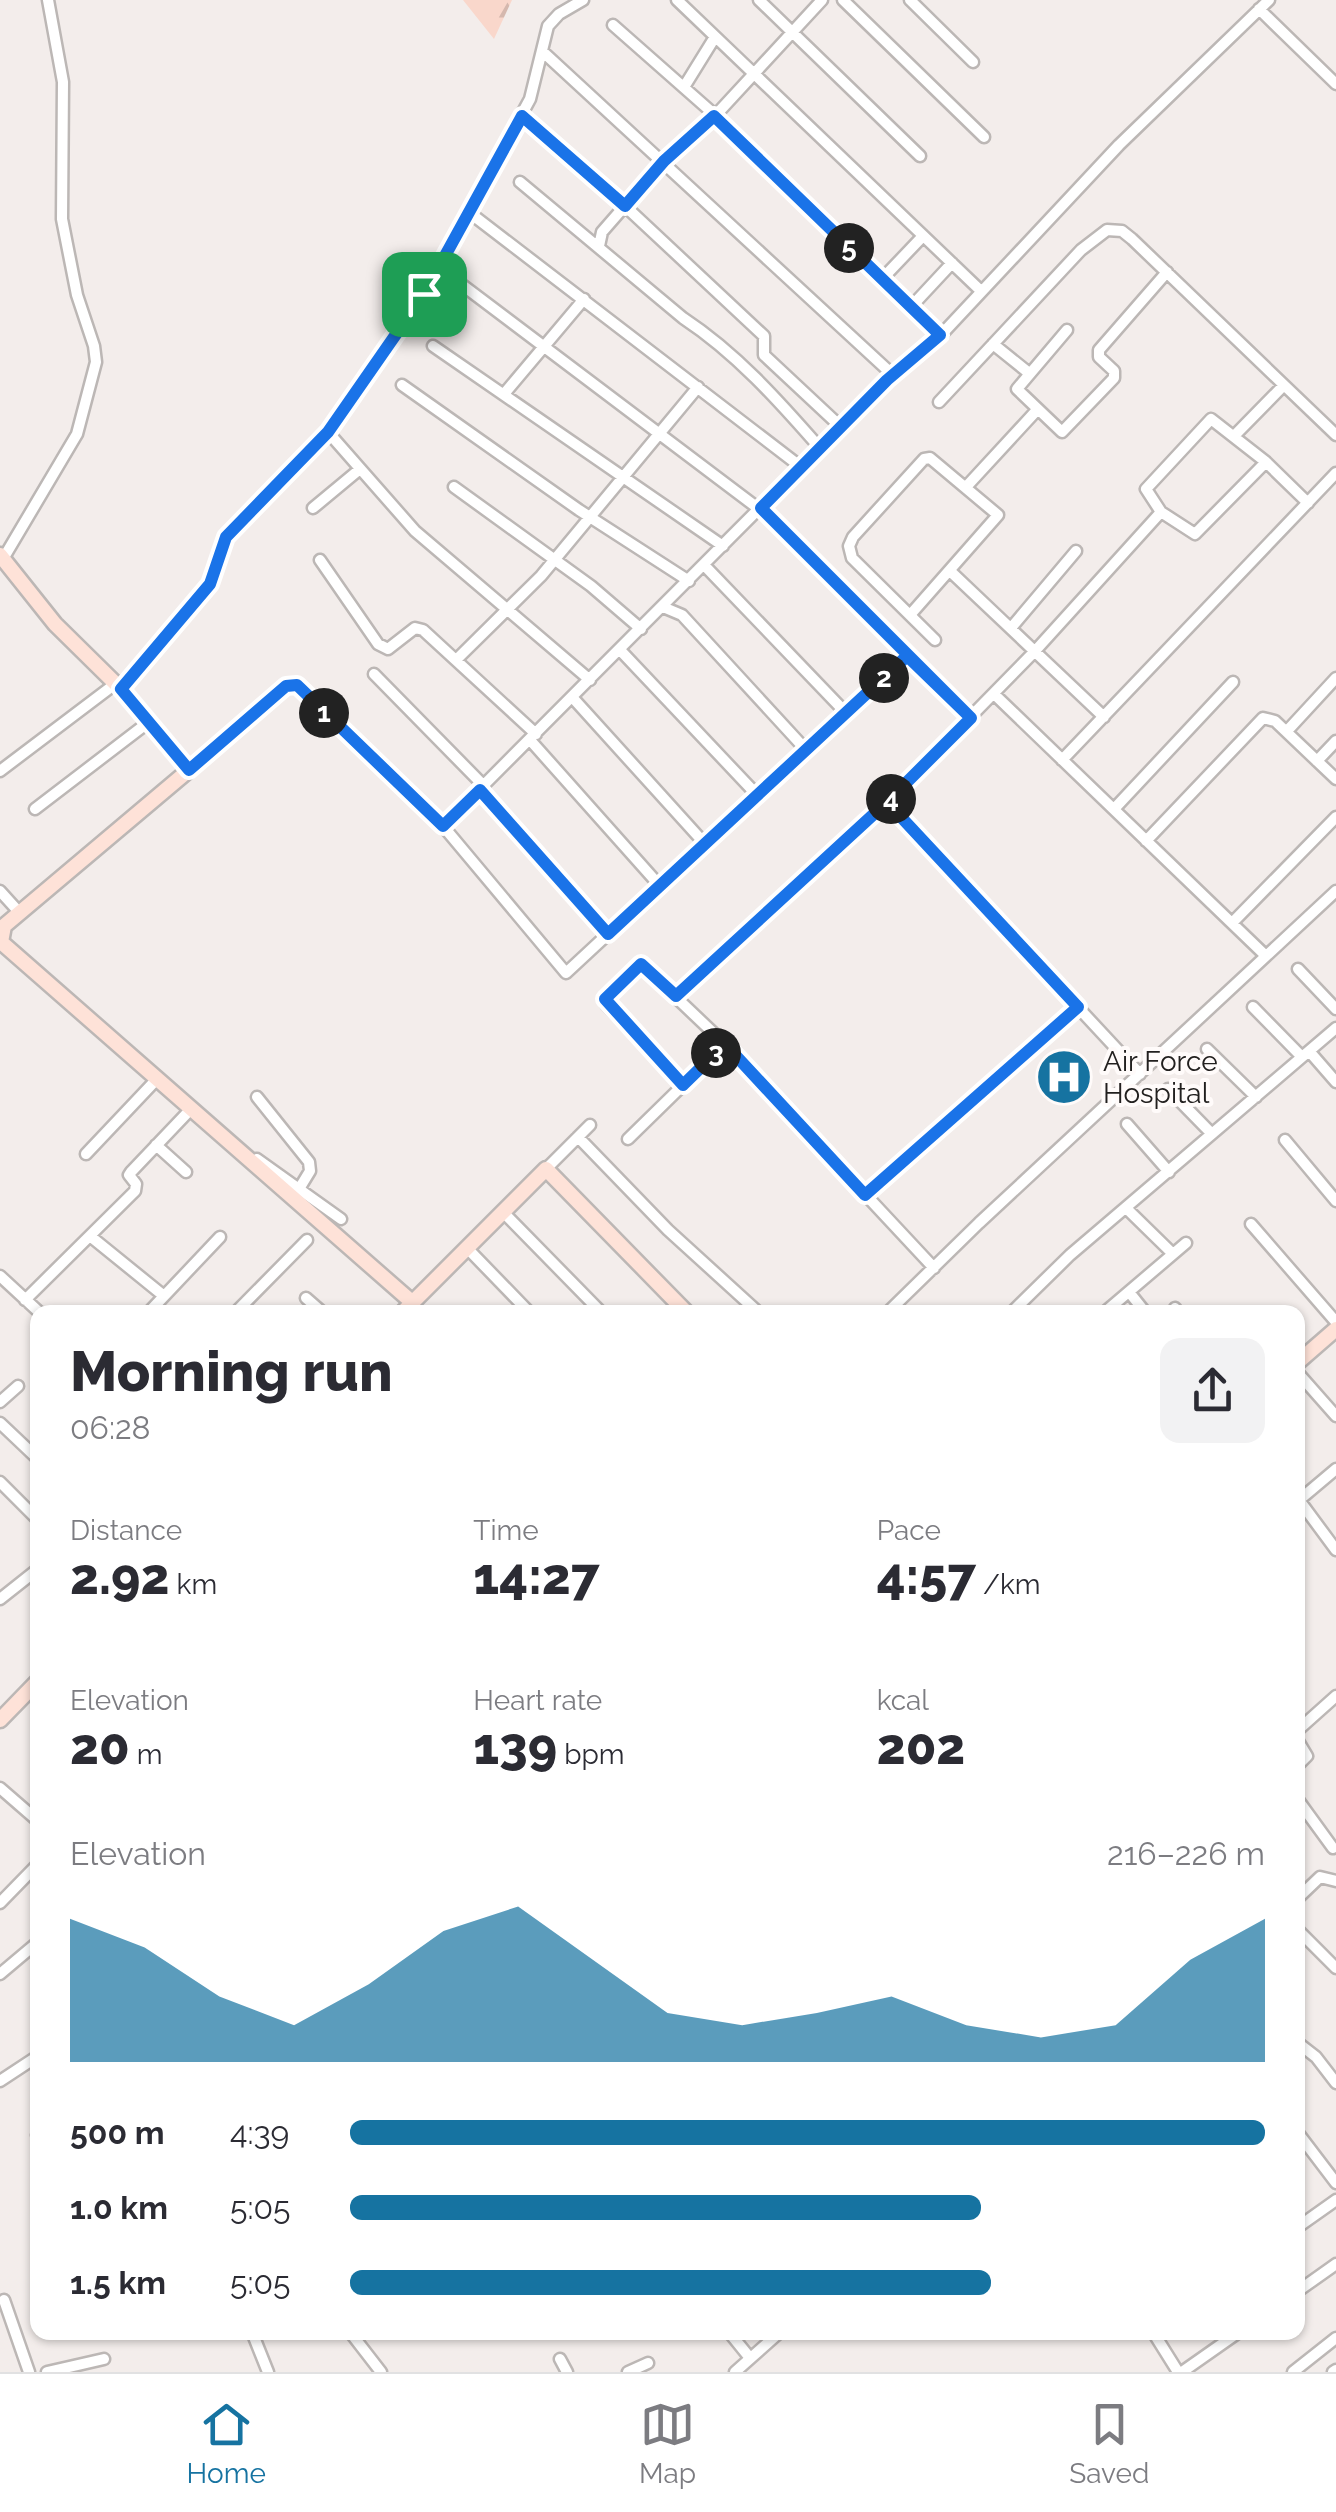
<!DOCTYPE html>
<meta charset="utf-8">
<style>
body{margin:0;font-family:Raleway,sans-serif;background:#f2f2f3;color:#2b2b33;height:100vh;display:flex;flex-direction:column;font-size:38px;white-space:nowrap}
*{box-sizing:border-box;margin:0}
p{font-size:32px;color:#7c7c81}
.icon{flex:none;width:55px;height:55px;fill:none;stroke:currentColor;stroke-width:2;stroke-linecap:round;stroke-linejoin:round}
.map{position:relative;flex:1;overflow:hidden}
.side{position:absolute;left:30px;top:1305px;width:1275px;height:1035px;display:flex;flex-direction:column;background:#fff;border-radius:20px;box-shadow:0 2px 8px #0004}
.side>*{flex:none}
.pin{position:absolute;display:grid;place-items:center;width:85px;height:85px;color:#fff;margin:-42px;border-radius:20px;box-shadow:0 5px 15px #0006}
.km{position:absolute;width:50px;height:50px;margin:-25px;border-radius:50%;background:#222;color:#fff;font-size:28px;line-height:50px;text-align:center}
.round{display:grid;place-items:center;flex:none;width:105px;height:105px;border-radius:20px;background:#f2f2f3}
.overview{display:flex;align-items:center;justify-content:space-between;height:170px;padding:0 40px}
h1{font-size:55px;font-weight:800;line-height:75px}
.stats{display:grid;grid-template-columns:repeat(3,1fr);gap:15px;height:170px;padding:10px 40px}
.stats div{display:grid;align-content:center}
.stats b{font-size:50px;font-weight:800}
.stats small{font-size:28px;font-weight:400}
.stats p{font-size:28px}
.chart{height:280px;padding:20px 40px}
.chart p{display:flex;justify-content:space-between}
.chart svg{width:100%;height:180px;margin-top:10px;fill:#1673a1;opacity:.7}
ul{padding:0 40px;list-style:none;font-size:32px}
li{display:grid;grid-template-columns:160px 120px 1fr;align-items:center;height:75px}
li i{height:25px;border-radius:12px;background:#1673a1}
.tab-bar{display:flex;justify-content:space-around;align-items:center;height:140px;border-top:2px solid #e1e1e2;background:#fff;font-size:28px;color:#7c7c81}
.tab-bar a{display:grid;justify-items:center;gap:5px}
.tab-bar .active{color:#1673a1}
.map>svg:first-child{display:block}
.forest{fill:url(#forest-firs)}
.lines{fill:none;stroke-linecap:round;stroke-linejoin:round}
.street-casing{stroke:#bcb7b5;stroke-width:15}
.secondary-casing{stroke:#bcb7b5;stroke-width:19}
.street{stroke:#fff;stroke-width:10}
.secondary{stroke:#fee2d8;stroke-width:14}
.route-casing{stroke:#fff;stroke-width:20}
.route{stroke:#1a73e8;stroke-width:12}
.labels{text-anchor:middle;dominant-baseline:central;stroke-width:8;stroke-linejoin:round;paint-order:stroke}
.poi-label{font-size:28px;fill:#22201f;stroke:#fffbfa;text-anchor:start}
</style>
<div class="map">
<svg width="1336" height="2372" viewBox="0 0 1336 2372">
<defs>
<pattern id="forest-firs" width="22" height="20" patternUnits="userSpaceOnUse" patternTransform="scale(2.5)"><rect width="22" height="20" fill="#f9d7cb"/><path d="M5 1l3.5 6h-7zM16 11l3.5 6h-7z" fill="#d5b8ae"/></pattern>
</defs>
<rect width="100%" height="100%" fill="#f3edeb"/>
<path class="forest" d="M463,0H512L494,39Z"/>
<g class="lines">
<g class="street-casing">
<path id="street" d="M677,0L981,291
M759,0L920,156
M843,0L984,137
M910,0L973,62
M1259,9L1336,84
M613,25L715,115
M542,51L893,375
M684,87L715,37
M522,116L625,206L764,336V355L841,427
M714,117L941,335
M520,182L683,318C736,353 778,400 820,448
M470,213L801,467
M599,246L602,232L664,161L714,117L822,0
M882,279L923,236
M457,281L759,509
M911,307L952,263
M1067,330L1017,389L1062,432L1114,378V371L1099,357V350L1167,272
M993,344L1029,373
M433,346L723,546
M402,385L579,510L689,581
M504,394L584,299
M939,402L1081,250L1107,230L1122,231L1132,239L1336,435
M328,432L415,531L590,680
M1234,436L1284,385
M1266,462L1195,534L1161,512L1146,489L1211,419L1266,462L1308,503
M454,487L591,586L641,629
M966,487L1037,410
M313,508L360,469
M761,508L971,718
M3,559L77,434L96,362L94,346L77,295L62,219L63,82L48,0
M320,560L378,644L388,649L415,628L423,630L536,734
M704,565L847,714
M950,571L1104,717
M663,607L682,615L807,751
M910,615L998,515L930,458L924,459L853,537L849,546L852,558L935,640
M1011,628L1076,551
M620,650L758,796
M457,659L541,576L698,387
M374,674L484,786
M121,689L210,584L226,537L328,432L424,294L530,99L548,26L559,14L583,0
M994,694L1266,956
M572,697L706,845
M1287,731L1336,678
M530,740L660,886
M1062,760L1336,473
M1317,761L1336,741
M189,770L286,686L297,685L443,826L566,973L907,656
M0,771L115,684
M480,790L608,935
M887,802L1140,1074
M35,809L150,721
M1114,809L1233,682
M443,826L887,380L941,335L1119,145L1269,0
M1146,841L1263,718L1275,721L1336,779
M0,891L19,912
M1232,923L1336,817
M1298,969L1336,1009
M676,996L887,802L1035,651L1161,512
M1253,1007L1302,1057
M1207,1049L1256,1097
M1309,1051L1336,1082
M683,1085L606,1004L608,995L641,964L725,1044L934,1268
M1168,1089L1212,1134
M257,1097L309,1162L310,1171L299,1189
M1127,1124L1169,1172
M578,1137L668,1230L758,1312
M628,1139L725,1044
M1285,1140L1336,1201
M156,1145L186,1172
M86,1154L156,1080
M257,1159L341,1219
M546,1169L590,1125
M865,1195L1078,1007
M1126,1208L1173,1254
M503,1212L601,1312
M1251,1224L1336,1322
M90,1236L164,1296
M468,1249L529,1312
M0,1276L39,1312
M1129,1292L1145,1312
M306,1298L322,1312
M25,1300L135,1191L136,1184L129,1175L131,1172L190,1110
M1175,1308L1178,1312
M149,1312L220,1237
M236,1312L307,1240
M888,1312L979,1223L1336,891
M1012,1312L1070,1255L1336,1028
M1105,1312L1186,1243
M1298,1373L1336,1416
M0,1402L18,1386
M0,1423L38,1459
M0,1482L38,1520
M1299,1500L1336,1550
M1298,1501L1336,1469
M0,1599L38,1569
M1298,1730L1336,1696
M1298,1741L1307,1756L1298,1765
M0,1788L38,1821
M1298,1800L1333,1848
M1298,1898L1320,1877L1336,1881
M0,1903L38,1864
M1298,1930L1336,1968
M0,1974L38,1942
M1298,2043L1316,2057L1336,2083
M0,2081L38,2056
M1298,2133L1336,2183
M37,2135L38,2134
M1298,2227L1336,2200
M1298,2291L1336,2264
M4,2300L29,2372
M252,2332L268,2372
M350,2332L381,2372
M729,2332L750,2358
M1153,2332L1178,2372
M560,2359L567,2372
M47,2372L104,2359
M628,2372L648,2363
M735,2372L780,2332
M1182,2372L1239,2332
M1293,2372L1336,2338
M1333,2372L1336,2370"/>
</g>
<g class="secondary-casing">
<path id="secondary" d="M0,555L55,624L121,689L189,770L4,926L1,942L413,1303
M403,1312L546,1169L686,1312
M1298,1362L1336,1329
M0,1720L38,1681"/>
</g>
<use href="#street" class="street"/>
<use href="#secondary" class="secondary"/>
</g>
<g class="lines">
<g class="route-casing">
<path id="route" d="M424,294L328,432L226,537L210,584L121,689L189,770L286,686L297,685L443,826L480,790L608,934L907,656L971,718L887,802L676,996L641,964L605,999L683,1085L725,1044L865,1195L1078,1007L887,802L971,718L761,508L887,380L940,335L714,116L664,161L625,206L522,116L424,294"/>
</g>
<use href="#route" class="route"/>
</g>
<defs>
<g id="hospital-disc" transform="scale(2.875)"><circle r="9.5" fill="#1673a1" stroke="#fffbfa"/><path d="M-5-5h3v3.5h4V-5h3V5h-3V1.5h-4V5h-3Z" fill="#fff"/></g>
</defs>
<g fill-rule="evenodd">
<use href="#hospital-disc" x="1064" y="1077"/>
</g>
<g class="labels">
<g class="poi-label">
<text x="1103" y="1061">Air Force<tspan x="1103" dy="32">Hospital</tspan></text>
</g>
</g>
</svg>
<div class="pin" style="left:424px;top:294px;background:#1e9e55"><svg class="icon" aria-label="arrive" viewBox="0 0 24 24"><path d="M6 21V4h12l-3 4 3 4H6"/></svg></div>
<b class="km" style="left:324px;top:713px">1</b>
<b class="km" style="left:884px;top:678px">2</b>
<b class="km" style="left:716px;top:1053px">3</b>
<b class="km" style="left:891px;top:799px">4</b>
<b class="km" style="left:849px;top:248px">5</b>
<section class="side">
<div class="overview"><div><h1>Morning run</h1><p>06:28</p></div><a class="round"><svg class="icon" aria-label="share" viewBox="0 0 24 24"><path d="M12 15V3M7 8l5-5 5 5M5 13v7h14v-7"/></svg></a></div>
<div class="stats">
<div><p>Distance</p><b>2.92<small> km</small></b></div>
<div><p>Time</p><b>14:27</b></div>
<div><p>Pace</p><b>4:57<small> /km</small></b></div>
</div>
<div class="stats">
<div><p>Elevation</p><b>20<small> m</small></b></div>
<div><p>Heart rate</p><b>139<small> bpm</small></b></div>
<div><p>kcal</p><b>202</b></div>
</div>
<div class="chart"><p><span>Elevation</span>216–226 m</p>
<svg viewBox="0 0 160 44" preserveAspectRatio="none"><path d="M0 44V9L10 16L20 28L30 35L40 25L50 12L60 6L70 19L80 32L90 35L100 32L110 28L120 35L130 38L140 35L150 19L160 9V44z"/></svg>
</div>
<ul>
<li><b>500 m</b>4:39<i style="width:100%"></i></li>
<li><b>1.0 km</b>5:05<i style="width:69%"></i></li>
<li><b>1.5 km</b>5:05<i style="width:70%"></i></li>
</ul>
</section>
</div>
<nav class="tab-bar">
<a class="active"><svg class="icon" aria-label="home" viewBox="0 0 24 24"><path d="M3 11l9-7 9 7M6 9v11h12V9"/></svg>Home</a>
<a><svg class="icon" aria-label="map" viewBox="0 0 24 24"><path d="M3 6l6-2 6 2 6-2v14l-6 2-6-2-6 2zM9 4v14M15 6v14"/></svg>Map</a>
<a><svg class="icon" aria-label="saved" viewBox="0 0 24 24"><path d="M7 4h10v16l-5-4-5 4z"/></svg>Saved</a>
</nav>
